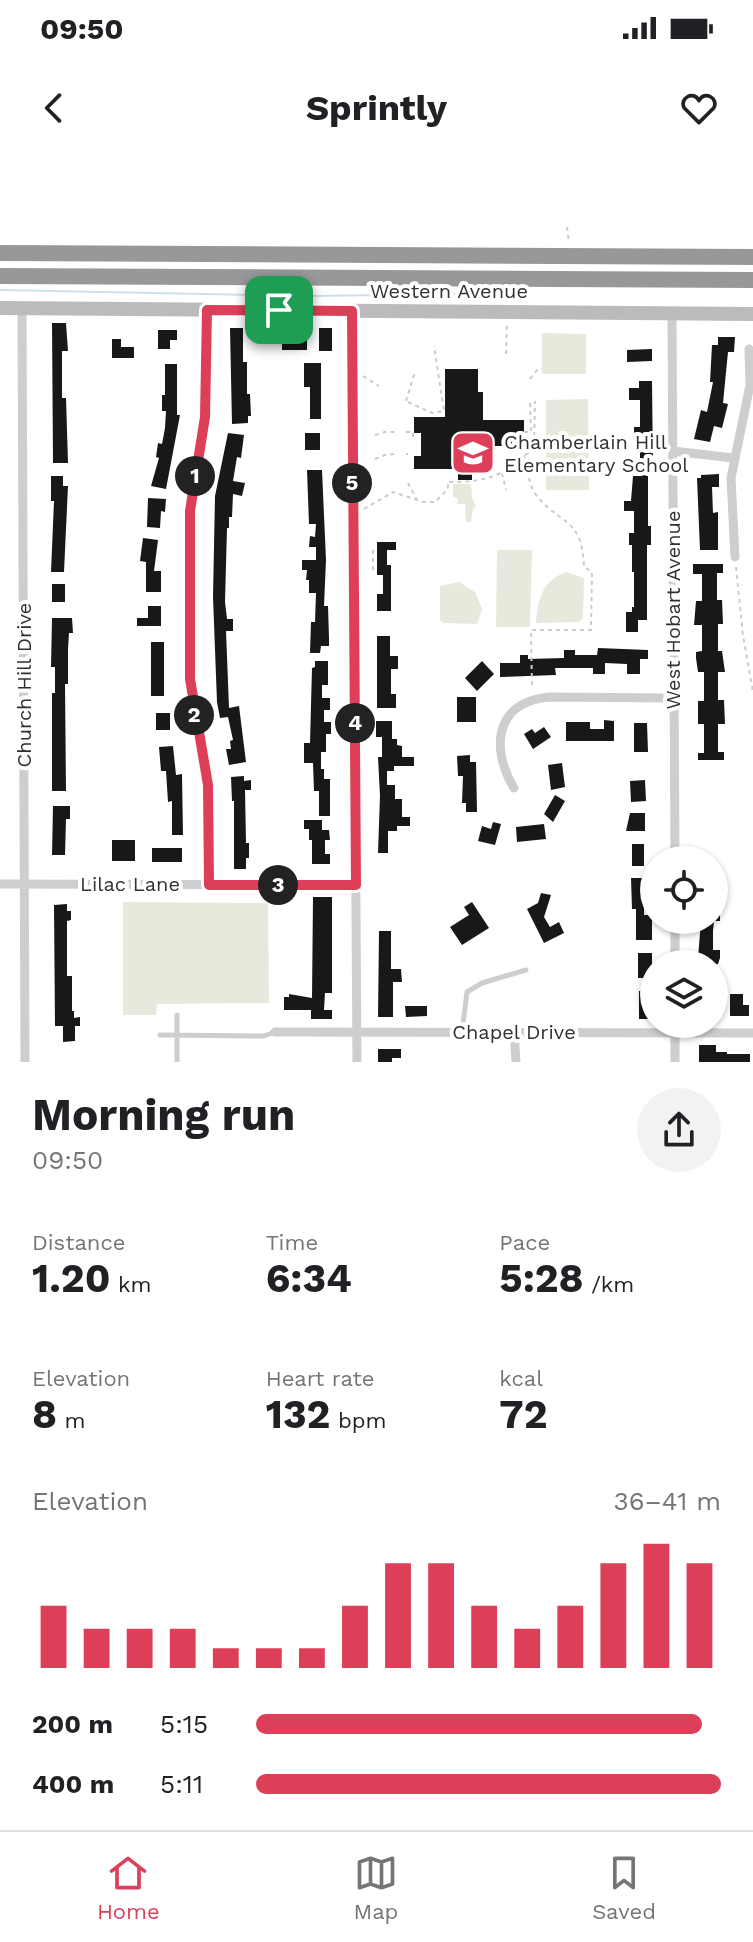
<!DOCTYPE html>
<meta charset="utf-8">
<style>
body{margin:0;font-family:"Work Sans",sans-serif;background:#f2f2f2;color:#202124;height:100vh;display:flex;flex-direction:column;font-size:30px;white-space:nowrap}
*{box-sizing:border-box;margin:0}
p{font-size:26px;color:#757577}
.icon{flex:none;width:44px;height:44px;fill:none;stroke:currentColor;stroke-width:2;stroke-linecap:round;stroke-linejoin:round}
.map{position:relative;height:902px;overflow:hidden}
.panel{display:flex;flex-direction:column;background:#fff;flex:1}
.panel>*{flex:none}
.buttons{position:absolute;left:640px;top:686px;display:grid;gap:16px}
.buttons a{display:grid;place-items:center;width:88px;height:88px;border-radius:50%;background:#fff;box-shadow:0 2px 6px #0004;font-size:40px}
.pin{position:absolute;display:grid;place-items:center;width:68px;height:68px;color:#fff;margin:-34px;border-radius:16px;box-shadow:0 4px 12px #0006}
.km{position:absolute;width:40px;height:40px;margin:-20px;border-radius:50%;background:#222;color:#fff;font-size:22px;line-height:40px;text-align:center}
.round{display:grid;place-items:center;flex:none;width:84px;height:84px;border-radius:42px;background:#f2f2f2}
.headline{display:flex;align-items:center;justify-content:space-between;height:136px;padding:0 32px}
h1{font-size:44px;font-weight:700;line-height:60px}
.figures{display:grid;grid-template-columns:repeat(3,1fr);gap:12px;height:136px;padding:8px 32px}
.figures div{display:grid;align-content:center}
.figures b{font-size:40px;font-weight:700}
.figures small{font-size:22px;font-weight:400}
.figures p{font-size:22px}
.chart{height:224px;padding:16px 32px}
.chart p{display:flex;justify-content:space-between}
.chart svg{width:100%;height:144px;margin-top:8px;stroke:#dd3f59;stroke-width:6}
ul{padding:0 32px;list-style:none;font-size:26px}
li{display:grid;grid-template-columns:128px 96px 1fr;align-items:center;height:60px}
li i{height:20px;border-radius:10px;background:#dd3f59}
.status{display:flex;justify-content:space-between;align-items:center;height:56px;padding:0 40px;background:#fff;direction:ltr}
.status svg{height:22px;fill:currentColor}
header{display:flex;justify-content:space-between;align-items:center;height:104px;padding:0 32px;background:#fff;font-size:36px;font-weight:700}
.dock{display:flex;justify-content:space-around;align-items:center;height:112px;border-top:2px solid #e0e0e0;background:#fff;font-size:22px;color:#757577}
.dock a{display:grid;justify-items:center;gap:4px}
.dock .on{color:#dd3f59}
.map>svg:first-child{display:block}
.green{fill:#e5eadd}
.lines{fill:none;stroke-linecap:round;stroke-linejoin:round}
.stream{stroke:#cbe1e9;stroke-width:2}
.building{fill:#181818}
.path{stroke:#cbcbcb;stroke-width:2;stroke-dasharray:4 4;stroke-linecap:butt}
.lane{stroke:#cecece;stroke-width:5}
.street{stroke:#cecece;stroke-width:9}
.secondary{stroke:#bbb;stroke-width:14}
.highway{stroke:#989898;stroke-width:16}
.route-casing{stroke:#fff;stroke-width:16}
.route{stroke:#dd3f59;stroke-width:10}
.labels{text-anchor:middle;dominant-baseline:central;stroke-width:8;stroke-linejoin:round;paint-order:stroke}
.street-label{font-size:20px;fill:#313131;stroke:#fff}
.poi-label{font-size:20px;fill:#313131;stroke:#fff;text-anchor:start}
</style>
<div class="status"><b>09:50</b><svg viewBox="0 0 49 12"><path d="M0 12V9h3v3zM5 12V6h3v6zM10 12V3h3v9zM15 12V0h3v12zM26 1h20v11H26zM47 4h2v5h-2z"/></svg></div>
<header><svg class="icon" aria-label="back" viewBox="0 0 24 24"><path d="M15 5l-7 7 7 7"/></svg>Sprintly<svg class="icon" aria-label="heart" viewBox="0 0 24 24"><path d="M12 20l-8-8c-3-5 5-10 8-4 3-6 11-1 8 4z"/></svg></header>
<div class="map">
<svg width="753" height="902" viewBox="0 0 753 902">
<rect width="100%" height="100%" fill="#fff"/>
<path class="green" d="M542,173L586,174V214H542Z
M588,239L589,330H546V240Z
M453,324H471L472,338L476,346L473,348L471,362H466L465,344H457L458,338L453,337Z
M497,390H532L530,467H496Z
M566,412L584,418L583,458L579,462L536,463C538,439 542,421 566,412Z
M459,422L475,432L482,449L477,464L443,463L440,460V426Z
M123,742L268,743L269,843L157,844L156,855H123Z"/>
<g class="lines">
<path class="stream" d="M0,130L311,136L523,133"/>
</g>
<path class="building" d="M52,163H66L68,191H62V238H66L68,303H53Z
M230,168H243V202H247V234H250L251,256H248V263L232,264Z
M319,168H332V191H319Z
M158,170H177V180H170V189H158Z
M282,172H291V178H307V190H282Z
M718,177H735L734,192H728L723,243L728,244L722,268L714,266L710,282L694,279L701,250L707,252L713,222H710L712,185H718Z
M112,179H121V187H134V198H112Z
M652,189V201L627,202V190Z
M304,203H321V259H310V227H304Z
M165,204H177V255H180L166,329L151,326L159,298L156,297L158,283L162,284L165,268L166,251H162V235H165Z
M445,209H478V232H483V260H524V286H472V320H458V309H414V296H421V273H414V257H445Z
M639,221H652L653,310H648V366H651V385H647V460H638V472H626V452H632V447H634V412H632V385H629V373H634V351H624V341H631L633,316H640V279H634V267H640V240H629V228H639Z
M228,273L244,275L241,298L237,297L233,321L245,323L242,336L233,334L232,357H229V368H227L225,442L227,459H233V471H226L229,548L239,546L246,602L229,605L226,589H231L230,581L233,580L228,557L220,558L217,542L213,437L215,336Z
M305,273H320V290H305Z
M307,310H322L326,400L324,446H328L329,478V486H321L320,493H310L311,462H315L316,433H309V420H306L307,410H302V400H316V387H309L310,376L315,377L316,364H309Z
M719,314V327H712L713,353L718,352V390H700L697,318H701V315Z
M51,316H63V326H68L64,412H51L54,341H51Z
M148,338L166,339L165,352L161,351L160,368L147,367Z
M143,378L158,380L154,411H161V432H146V402L140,401Z
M377,382H396V390H387V405H391V451H377V434H383V415H377Z
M693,404H723V413H717V440H722L723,464H718V491H722L725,512H718V540H724L725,564H718V592H724V600H698V593H704V564H698V541H704V512H698L696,498V492L702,491V465H694L696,441H702V414H693Z
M52,424H65V442H52Z
M148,446H161V466H137V458H148Z
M52,458H72L73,473H69L68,489V524H65L66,631H52V533H55V507H51Z
M377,476H390V496H398V509H391V534H396V548H377Z
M151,482H164V536H151Z
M598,488L648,490V499H640V514H627V504L605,503V514H593V508H555L556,515L500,517V503H520V495H528V499L564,498V490H575V495H597Z
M315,501H328V525H322V538H330V550H324V562H331V574H326V592H321V609H324V619H330V656H319V631H314L313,603H304V583H310L312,508L315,507Z
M482,501L494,514L477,531L465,518Z
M457,537H476V562H457Z
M156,553H170V570H156Z
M604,560L614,561V581H566V562H590V569H604Z
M376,561H392V579H397V585L402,586V597H414V606H394V611H387V625H395V639H402V657H410V666H397V671H388V693H378L380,636L378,597H382V577H376Z
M634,563H647L648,592H634Z
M544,567L551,577L533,589L524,574L532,569L535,573Z
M173,586L176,615L182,614L183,675H172V641L168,642L166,611H161L159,587Z
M470,595V602H476L477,652H466V643H462L463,616H458L457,596Z
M562,603L565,627L551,630L548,605Z
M244,616V621L251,620V630H245L246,683H249V698H246V709H234V641H232L231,617Z
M645,620L646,641L631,642L630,621Z
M555,635L565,641L553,662L544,654Z
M53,646H70V659H66L65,695H52Z
M630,653H645V671H626Z
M304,660H322V670H329L330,680H325V694H330V704H312V680H309V669H304Z
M493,662L501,664L495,685L478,681L482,666L491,669Z
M544,664L546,679L517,682L516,667Z
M112,680H135V701H112Z
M632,684H644V706H632Z
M152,688H182V702H152Z
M631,718H648V729H644V755H652V780H636V749H632Z
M541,733L551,735L544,757L550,767L559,762L564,773L544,783L527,749L538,743Z
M313,737H332V833H325L324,850H332V859H311V850H284V837H289V834L312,838Z
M472,742L489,768L462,785L450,767L469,755L464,747Z
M67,744V751H71V760L67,761V816H72V851H74V858L80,857V866H75V881L63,882V866H55L54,745Z
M714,754H720V761H714L713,771V790H720V798L718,804H701V798H698L701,760H714Z
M379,771H391V809H401L402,822H393V857H378Z
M638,793H652V818H638Z
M639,831H654V847H650V859H639Z
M730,834H743V845H749V856H730Z
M405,846H427V856L406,857Z
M699,885H716V892H727V894H750V902H699Z
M378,889H401V898H392V902H378Z"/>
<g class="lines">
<path class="path" d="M567,67L569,83
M506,194L507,163
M363,216L379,226
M530,219L537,210L542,209
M406,241L414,215L411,212
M408,242L432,253L444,251L434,186
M406,272H413V277
M524,272H531L530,241
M375,275L385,272H396
M406,294H408
M525,295L533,291L534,286L535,241
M375,299L385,295L395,294
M502,313L506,330
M408,323L417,340
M364,349L393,332L423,342H435L448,329V322C466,322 486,321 502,312C510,306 514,299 524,296C528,307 528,322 534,332C558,366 582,354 584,407L592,412L591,470H531L532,529
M736,407L743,476L753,532
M373,410V389H375"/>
<path class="lane" d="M462,872L467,832L482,823L526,810
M160,875L264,876L275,872
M177,902V855"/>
<path class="street" d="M22,149L25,902
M207,150L205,257L191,339L189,375L190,519L208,625L209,725
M352,151L357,902
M672,153L675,700
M673,291L733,298
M735,397L731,318L750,225L749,189
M514,628C490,588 495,542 549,537L673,538
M0,724L356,725
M675,760V804
M675,864V902
M275,872L753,873
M514,872L516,902"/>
<path class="secondary" d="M0,148L753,154"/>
<path class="highway" d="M0,93L753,97
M0,116L753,120"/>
</g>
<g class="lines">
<g class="route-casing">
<path id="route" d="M207,150L352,151L356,725H209L208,625L190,519V351L205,257Z"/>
</g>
<use href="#route" class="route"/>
</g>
<defs>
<g id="school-square" transform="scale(2.3)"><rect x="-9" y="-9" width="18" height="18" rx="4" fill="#dd3f59" stroke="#fff"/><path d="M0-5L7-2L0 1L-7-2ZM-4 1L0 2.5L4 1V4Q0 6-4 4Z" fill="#fff"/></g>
</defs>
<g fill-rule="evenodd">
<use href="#school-square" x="473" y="293"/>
</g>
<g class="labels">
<g class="street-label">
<text x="449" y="131">Western Avenue</text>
<text transform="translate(673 450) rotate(-90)">West Hobart Avenue</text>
<text transform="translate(24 525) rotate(-90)">Church Hill Drive</text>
<text x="130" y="724">Lilac Lane</text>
<text x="514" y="872">Chapel Drive</text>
</g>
<g class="poi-label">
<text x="504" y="282">Chamberlain Hill<tspan x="504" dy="23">Elementary School</tspan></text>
</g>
</g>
</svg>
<div class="buttons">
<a><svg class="icon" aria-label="locate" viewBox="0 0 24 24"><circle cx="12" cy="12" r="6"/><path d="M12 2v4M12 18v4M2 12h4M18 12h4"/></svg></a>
<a><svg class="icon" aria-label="layers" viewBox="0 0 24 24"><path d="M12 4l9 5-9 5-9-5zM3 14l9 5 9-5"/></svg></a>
</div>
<div class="pin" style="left:279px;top:150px;background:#1e9e55"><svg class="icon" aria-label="arrive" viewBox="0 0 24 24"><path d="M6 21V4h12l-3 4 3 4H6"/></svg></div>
<b class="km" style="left:195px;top:316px">1</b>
<b class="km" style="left:194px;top:555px">2</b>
<b class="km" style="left:278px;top:725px">3</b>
<b class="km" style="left:355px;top:563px">4</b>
<b class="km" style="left:352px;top:323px">5</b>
</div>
<section class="panel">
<div class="headline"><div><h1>Morning run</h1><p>09:50</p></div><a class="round"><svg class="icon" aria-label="share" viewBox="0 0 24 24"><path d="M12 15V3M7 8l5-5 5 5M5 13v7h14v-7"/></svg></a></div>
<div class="figures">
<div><p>Distance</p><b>1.20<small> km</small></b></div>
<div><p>Time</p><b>6:34</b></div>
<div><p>Pace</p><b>5:28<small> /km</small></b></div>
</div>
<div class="figures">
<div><p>Elevation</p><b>8<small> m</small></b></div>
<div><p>Heart rate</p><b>132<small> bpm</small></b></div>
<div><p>kcal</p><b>72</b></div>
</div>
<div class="chart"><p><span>Elevation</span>36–41 m</p>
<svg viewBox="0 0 160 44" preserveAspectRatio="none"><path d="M5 44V25M15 44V32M25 44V32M35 44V32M45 44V38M55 44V38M65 44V38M75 44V25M85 44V12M95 44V12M105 44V25M115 44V32M125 44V25M135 44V12M145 44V6M155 44V12"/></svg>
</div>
<ul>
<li><b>200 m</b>5:15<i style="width:96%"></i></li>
<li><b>400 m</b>5:11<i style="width:100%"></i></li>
</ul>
</section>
<nav class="dock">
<a class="on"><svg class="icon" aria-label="home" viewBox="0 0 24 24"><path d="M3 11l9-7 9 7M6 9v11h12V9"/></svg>Home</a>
<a><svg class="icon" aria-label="map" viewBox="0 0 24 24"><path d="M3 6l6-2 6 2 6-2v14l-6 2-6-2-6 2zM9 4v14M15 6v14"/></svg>Map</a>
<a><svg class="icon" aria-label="saved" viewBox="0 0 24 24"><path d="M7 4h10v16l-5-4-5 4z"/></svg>Saved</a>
</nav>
